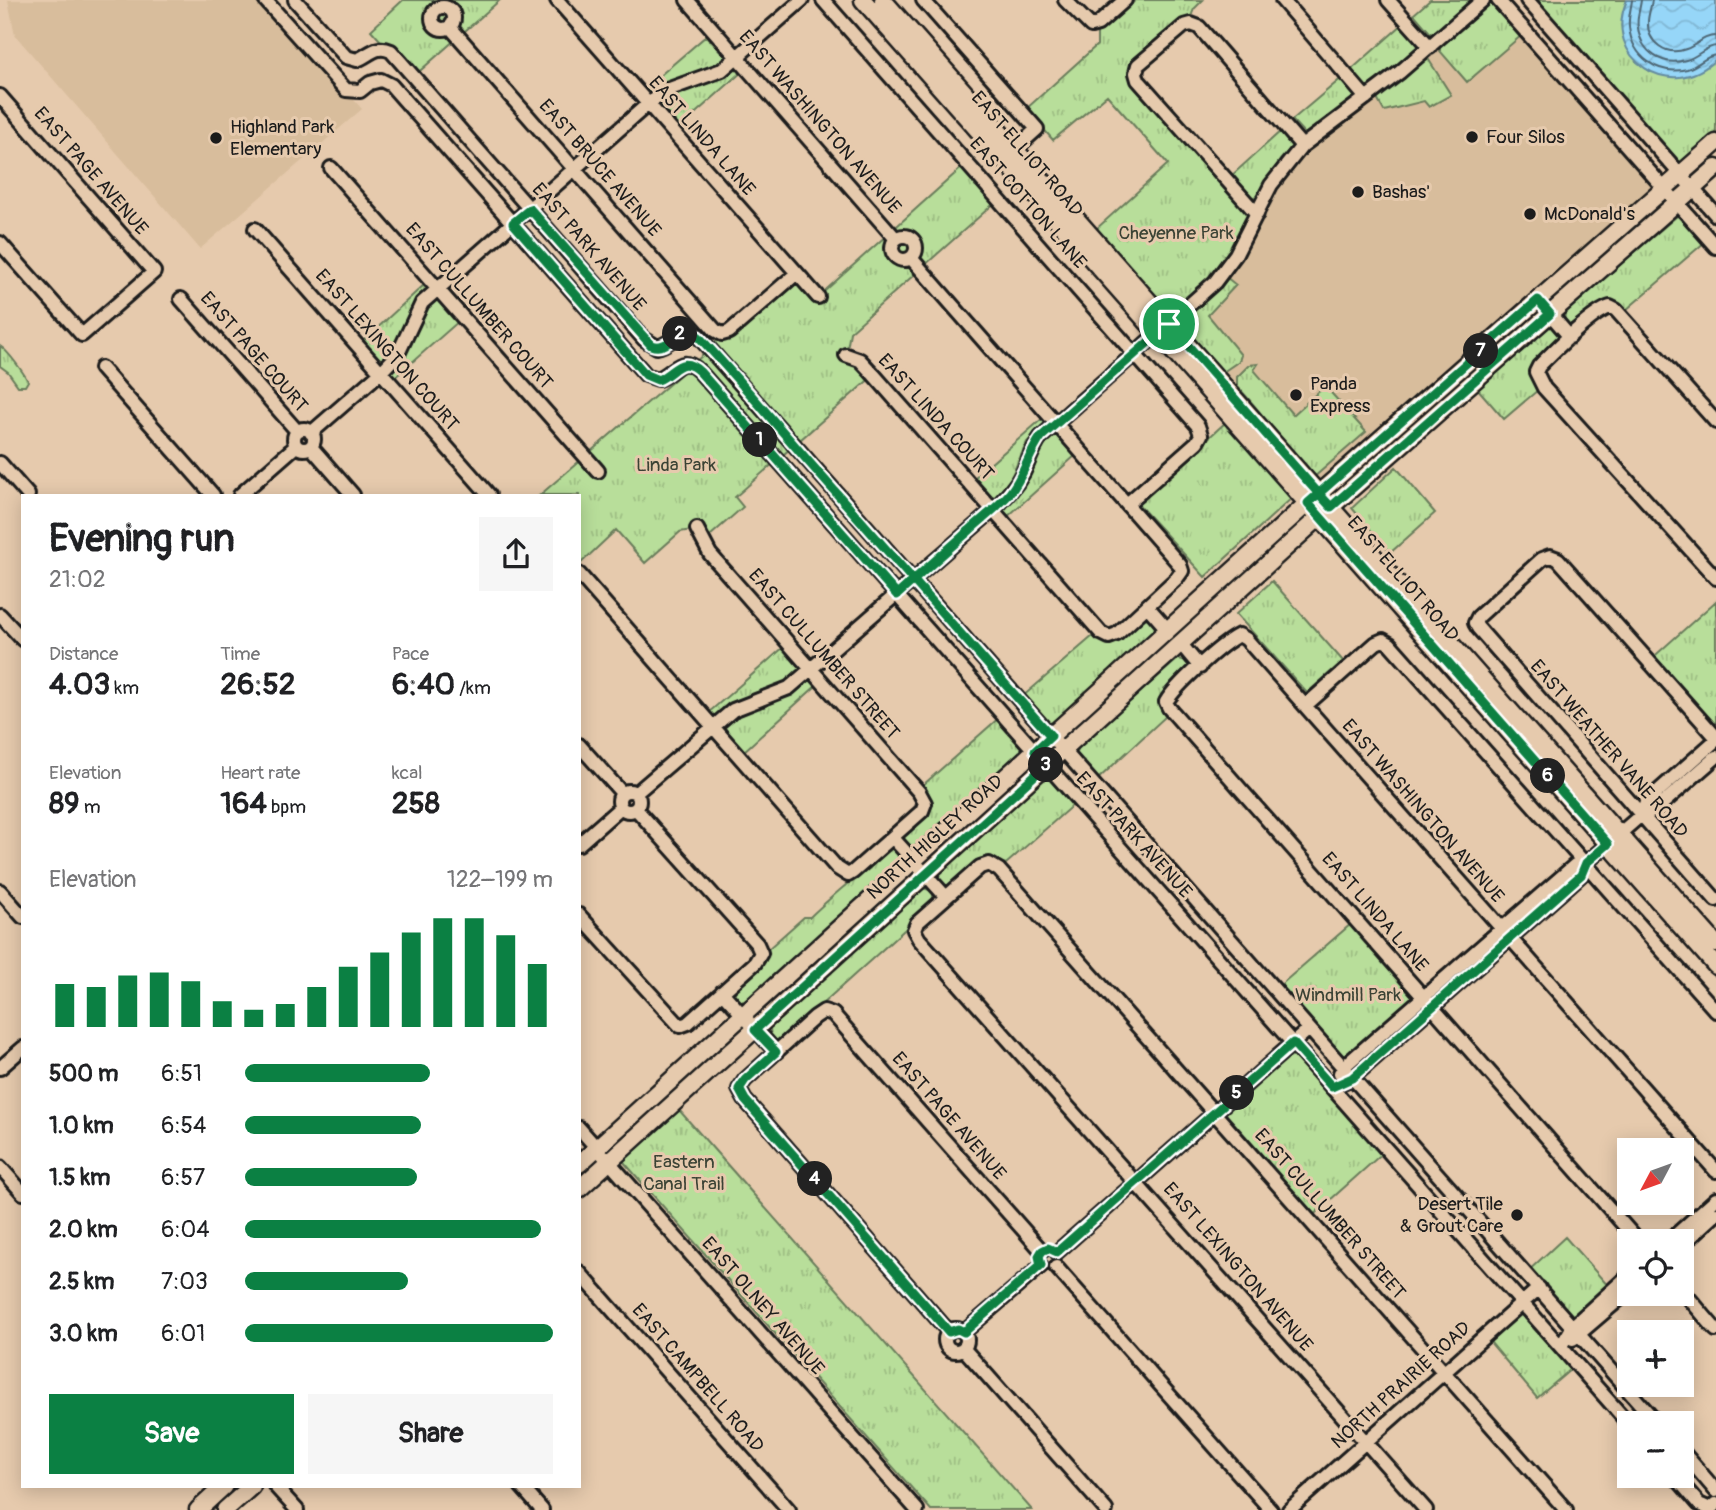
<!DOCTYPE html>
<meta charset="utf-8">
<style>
body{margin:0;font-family:Pangolin,sans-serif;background:#f6f6f6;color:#202124;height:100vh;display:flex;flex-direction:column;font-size:26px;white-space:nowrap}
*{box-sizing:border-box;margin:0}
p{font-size:23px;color:#757577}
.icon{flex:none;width:38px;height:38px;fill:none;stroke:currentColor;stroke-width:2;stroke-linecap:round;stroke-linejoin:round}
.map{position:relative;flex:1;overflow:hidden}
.sheet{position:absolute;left:21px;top:494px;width:560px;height:994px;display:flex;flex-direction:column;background:#fff;border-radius:0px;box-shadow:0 4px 18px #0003}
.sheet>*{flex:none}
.needle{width:46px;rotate:229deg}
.tools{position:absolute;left:1617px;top:1138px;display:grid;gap:14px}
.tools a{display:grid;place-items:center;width:77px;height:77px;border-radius:0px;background:#fff;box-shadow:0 4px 18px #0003;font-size:35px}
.pin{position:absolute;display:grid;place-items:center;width:60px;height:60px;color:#fff;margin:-30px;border:4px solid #fff;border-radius:50%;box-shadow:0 2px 7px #0007}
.km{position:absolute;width:35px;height:35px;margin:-18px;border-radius:50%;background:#222;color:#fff;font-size:19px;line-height:35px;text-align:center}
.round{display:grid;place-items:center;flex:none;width:74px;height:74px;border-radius:0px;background:#f6f6f6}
.overview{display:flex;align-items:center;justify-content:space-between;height:119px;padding:0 28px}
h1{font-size:38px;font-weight:700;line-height:52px}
.metrics{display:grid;grid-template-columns:repeat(3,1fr);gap:10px;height:119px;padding:7px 28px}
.metrics div{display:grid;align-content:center}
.metrics b{font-size:30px;font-weight:700}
.metrics small{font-size:19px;font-weight:400}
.metrics p{font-size:19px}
.chart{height:196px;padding:14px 28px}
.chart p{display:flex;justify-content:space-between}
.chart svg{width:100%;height:126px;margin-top:7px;stroke:#0b8043;stroke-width:6}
.action{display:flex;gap:14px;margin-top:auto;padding:14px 28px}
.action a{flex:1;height:80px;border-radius:0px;background:#0b8043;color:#fff;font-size:28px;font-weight:700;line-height:80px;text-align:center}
.action a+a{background:#f6f6f6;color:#202124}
ul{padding:0 28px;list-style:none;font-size:23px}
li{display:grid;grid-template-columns:112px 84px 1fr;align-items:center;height:52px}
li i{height:18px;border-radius:9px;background:#0b8043}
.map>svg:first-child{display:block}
.built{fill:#d8bd9c}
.park{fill:url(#park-tufts);stroke:#6a7d5b;stroke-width:2}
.water{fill:url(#water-waves);stroke:#658ca0;stroke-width:2}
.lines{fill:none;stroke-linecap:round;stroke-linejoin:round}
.shore{stroke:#4d6674;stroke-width:2}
.minor-casing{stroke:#1c1c1c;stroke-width:18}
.major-casing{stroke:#1c1c1c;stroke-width:21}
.minor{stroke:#e6caad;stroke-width:12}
.major{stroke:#e6caad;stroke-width:16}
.route-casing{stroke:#fff;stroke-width:14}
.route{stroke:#0b8043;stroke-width:9}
.poi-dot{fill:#1c1c1c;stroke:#e6caad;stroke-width:2.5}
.labels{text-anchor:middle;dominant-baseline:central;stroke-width:6;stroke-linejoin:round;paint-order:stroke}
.street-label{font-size:19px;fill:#1c1c1c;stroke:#e6caad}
.poi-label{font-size:19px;fill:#1c1c1c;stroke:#e6caad;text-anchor:start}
.park-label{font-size:19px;fill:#3b4335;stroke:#e6caad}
</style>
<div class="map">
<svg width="1716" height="1510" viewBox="0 0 1716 1510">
<defs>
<pattern id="park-tufts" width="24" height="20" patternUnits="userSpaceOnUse" patternTransform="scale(1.75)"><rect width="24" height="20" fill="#b8de9a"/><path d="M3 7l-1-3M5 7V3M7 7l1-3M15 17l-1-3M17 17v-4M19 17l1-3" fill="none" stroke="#9ebe84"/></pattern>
<pattern id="water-waves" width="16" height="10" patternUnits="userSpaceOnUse" patternTransform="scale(1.75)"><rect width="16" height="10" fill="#96d6f8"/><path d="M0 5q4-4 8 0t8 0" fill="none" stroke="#81b7d4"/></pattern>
</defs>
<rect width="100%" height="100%" fill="#e6caad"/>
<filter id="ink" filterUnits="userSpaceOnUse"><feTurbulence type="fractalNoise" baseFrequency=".0143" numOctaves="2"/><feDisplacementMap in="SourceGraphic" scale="14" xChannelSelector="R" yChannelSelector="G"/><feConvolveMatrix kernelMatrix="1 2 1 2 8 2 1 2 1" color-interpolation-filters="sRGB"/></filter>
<g filter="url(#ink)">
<path class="built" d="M8,0H265L362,109L200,249L15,35Z
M1486,4H1497L1652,182V188L1602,234L1575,253L1544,280L1522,304L1322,480L1317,481L1285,448L1237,386L1217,370L1182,328V324L1204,300L1279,183L1313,143Z"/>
<path class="park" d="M403,0H500L413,77L371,30Z
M1136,0H1203L1194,9L1190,19L1132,70L1250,215L1230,255L1217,273L1173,312L1168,313L1095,230L1168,164L1107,95L1053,140L1026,109L1097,45V32Z
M1430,0H1475L1433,36L1414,14Z
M1530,0H1627L1636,61L1651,72L1716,59V134L1686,161L1680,164L1675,163Z
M1486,4L1497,5L1522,35L1467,82L1440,51V44Z
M1403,24L1420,43L1419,50L1371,88L1365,86L1351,70Z
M706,36L728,59L714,69L650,98L643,90Z
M1427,57L1451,95L1429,107L1424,101L1384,111L1376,97Z
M737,65L743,71L680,127L659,103L673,92L719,77Z
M1343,77L1356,91L1354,98L1305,134L1292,120Z
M1282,130L1295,143L1280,160L1258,196L1249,198L1231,176Z
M967,163L999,199L850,332L846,355L874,375L735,497L743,507L703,542L697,529L680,532L645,563L616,530L579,565V495H540L710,349L722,334L797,273L818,297Z
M1677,216L1683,218L1705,242L1626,310L1613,303L1571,327C1564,323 1563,318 1566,311Z
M1226,277L1236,285L1208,315L1241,355L1239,361L1223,372L1217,370L1182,331L1185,318Z
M425,284L430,290L413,309L394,352L380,365L361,343Z
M437,297L459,321L393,379L391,375L392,370L412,342L425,311Z
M1552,323L1565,337L1532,374L1538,390L1504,419L1477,388Z
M0,346C8,351 23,372 28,381L25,386H18L8,372L0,366Z
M1258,364L1254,370L1293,415L1325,386L1366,432L1313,478C1287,447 1264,415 1237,386V377L1249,365Z
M1043,418L1047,423L1027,442L1008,484L992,503L973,479Z
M1226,422L1293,497L1205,577L1137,503Z
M1054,432L1076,455L1006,518L1003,510L1024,482L1036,454Z
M1396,467L1435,513L1390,553L1352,508Z
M1272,581L1343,661L1307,693L1236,614Z
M1716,601V737L1649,661Z
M1144,618L1150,619L1155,625L1154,634L1055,723H1044L1022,697L1093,636L1107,643L1119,639Z
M785,646L806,671L779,689L748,697L733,704L714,720L708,713Z
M1178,659L1189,661L1190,670L1161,701L1165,717L1097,780L1076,756L1079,746Z
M813,678L817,685L743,752L720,727L746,709L792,694Z
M1000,717L1023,743L1021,753L918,847L908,848L901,839L927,814L931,802L923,785Z
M1042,780H1055L1075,803L1006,864L990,859L951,888L945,889L938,881L940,872Z
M890,848L899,852L898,864L746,1002L735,1000V989L765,962L768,949L804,917H810C836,892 863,871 890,848Z
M923,888L933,891V904L781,1041L771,1039L770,1028Z
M1351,924L1415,998L1343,1061L1277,988Z
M1293,1043L1386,1150L1310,1218L1215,1112Z
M679,1110L1032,1510H931L623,1161Z
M1565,1237L1617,1296L1577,1331L1527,1272Z
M1522,1304L1577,1364L1537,1398L1485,1336Z"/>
<path class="water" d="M1627,0H1716V59C1671,104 1601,58 1627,0Z"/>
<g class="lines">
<path class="shore" d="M1632,0C1631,9 1628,17 1629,27C1632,57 1658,76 1687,69C1698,66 1705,56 1716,55
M1641,0C1640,10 1636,18 1638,28C1641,52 1662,67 1686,60C1698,57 1704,47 1716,46
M1652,0C1651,8 1648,15 1648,22C1647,42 1666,57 1686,49C1698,45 1702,36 1716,36"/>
<g class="minor-casing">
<path id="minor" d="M265,0L346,90L360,91L370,83L381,80L391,85L646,375L658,379C676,372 681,353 700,372L1629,1424
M295,0L346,57L357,60C370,55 376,44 391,51L644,339L657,347C673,344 684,323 699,337L1657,1423
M557,0L818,297
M687,0L896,239
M823,0L1198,426L1201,435L1197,442L1127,504
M923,0L1037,129L1015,149
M1065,0L1091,26L1098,24L1125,0
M1282,0L1366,98
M1388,0L1430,47
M1498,0L1716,247
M1527,0L1716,215
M432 18a11 11 0 1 1 22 0a11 11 0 1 1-22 0Z
M450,27L715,330L722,334L729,332L797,273
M0,96L154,272L82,335L0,243
M331,168L598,471
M1257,214L1138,80L1136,73L1138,65L1184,26L1191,24L1199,27L1302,146
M255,229L489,495
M892 248a12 12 0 1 1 24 0a12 12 0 1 1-24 0Z
M181,299L297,431
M1538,300L1570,337
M846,355L860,360L874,375L1101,633L1109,637L1117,634L1177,578L1182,571L1180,565L911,258
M101,368L213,495
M1716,422L1616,310L1610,307C1591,313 1555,350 1539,366L1536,372L1544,388L1716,578
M294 439a10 10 0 1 1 20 0a10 10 0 1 1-20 0Z
M311,433L381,372L398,354L422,303L648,104L667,90L722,70L802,0
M311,447L353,495
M0,463L28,495
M240,495L296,446
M579,574L837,868L848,875L853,872L922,811L925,803L919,792L710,554L697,529
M1147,606L1168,630
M0,615L23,640
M1180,643L1200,667
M1305,706L1376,643L1383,640L1390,644L1716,1011
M1716,737L1558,559L1550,556L1542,559L1478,617L1475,623L1478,628L1716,900
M579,745L622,793
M619 801a10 10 0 1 1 20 0a10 10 0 1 1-20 0Z
M636,793L733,710L789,688L993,510C1004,499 1015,488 1023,473C1029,461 1032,449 1041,437L1215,282L1236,254L1271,185L1302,146L1400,72L1483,0
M1641,815L1646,802L1716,740
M893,838L946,897
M579,844L621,807
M0,891L23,917
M579,915L680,1026L688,1023L755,963L761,953L757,944L636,809
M722,992L776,1052
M0,1068L23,1048
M1340,1073L1348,1063L1575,865L1586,863
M1332,1087L1352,1078L1581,875L1586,863L1633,822L1641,815L1654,811L1716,757
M579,1128L917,1510
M0,1167L23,1193
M1638,1241L1169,708L1166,702C1176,685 1221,644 1239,635L1246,639L1716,1171
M1669,1241L1716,1199
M1682,1245L1716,1214
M1057,1252L1309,1029
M1056,1267L1271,1510
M579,1272L789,1510
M1682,1290L1716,1330
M945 1340a11 11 0 1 1 22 0a11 11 0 1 1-22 0Z
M949,1332L745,1100L739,1089L745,1080L815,1017L824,1011L833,1014L1042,1251
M964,1332L1041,1266
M1573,1339L1629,1291
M1561,1346L1573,1326L1629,1275
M963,1348L1106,1510
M1682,1451L1716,1491
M1674,1475L1699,1504L1710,1509L1716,1504
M275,1486L297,1510
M521,1486L542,1510
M1289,1510L1539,1288
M1426,1510L919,939L914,930L917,923L980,867L989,864L999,870L1566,1510"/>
</g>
<g class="major-casing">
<path id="major" d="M863,0L1716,966
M883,0L1716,944
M579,1164L1300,510L1716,143
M579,1189L1325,512L1716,168
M198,1510L224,1486
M225,1510L252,1486"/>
</g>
<use href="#minor" class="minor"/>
<use href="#major" class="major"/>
</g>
</g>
<g class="lines" filter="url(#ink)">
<g class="route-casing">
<path id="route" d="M1169,324L1041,437C1028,455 1024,476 1010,493C998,507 983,518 970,530C945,552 921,573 897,595L700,372C681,354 676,372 658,380L646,375L513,223L530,209L651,345C671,353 681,320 699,337C737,377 772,420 808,461C889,553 970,644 1051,736L1035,751L1046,765L755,1030L776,1052L745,1080L739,1089L745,1100L949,1332L958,1329L964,1332L1041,1265L1039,1256L1042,1251L1048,1248L1057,1252L1293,1043L1332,1087L1352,1078L1581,875L1586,863L1608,844L1308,503C1384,435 1461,368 1538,300L1550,314L1331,507L1311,485L1169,324"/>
</g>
<use href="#route" class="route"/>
</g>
<g class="poi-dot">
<circle cx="1472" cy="137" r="7"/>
<circle cx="216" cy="138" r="7"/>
<circle cx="1358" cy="192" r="7"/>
<circle cx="1530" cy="214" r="7"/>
<circle cx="1296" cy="395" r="7"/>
<circle cx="1517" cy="1215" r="7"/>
</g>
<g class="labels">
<g class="street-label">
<text transform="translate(820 122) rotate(49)">EAST WASHINGTON AVENUE</text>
<text transform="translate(702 136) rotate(49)">EAST LINDA LANE</text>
<text transform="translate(1027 154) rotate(49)">EAST ELLIOT ROAD</text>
<text transform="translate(600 168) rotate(49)">EAST BRUCE AVENUE</text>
<text transform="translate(91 171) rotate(49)">EAST PAGE AVENUE</text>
<text transform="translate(1028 203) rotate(49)">EAST COTTON LANE</text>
<text transform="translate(589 247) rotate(49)">EAST PARK AVENUE</text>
<text transform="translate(479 306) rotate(49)">EAST CULLUMBER COURT</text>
<text transform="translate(387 350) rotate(49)">EAST LEXINGTON COURT</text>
<text transform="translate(254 352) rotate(49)">EAST PAGE COURT</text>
<text transform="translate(936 417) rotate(48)">EAST LINDA COURT</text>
<text transform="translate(1403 579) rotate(49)">EAST ELLIOT ROAD</text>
<text transform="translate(824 654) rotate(49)">EAST CULLUMBER STREET</text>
<text transform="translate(1609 749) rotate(49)">EAST WEATHER VANE ROAD</text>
<text transform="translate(1423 811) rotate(49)">EAST WASHINGTON AVENUE</text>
<text transform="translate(1134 835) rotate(48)">EAST PARK AVENUE</text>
<text transform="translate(935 837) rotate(-42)">NORTH HIGLEY ROAD</text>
<text transform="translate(1375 912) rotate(49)">EAST LINDA LANE</text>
<text transform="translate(949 1116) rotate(49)">EAST PAGE AVENUE</text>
<text transform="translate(1330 1214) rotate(49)">EAST CULLUMBER STREET</text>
<text transform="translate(1238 1267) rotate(49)">EAST LEXINGTON AVENUE</text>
<text transform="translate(763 1306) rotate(49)">EAST OLNEY AVENUE</text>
<text transform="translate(698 1378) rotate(49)">EAST CAMPBELL ROAD</text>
<text transform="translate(1401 1385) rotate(-42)">NORTH PRAIRIE ROAD</text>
</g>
<g class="poi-label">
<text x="230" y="127">Highland Park<tspan x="230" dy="22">Elementary</tspan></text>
<text x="1486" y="137">Four Silos</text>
<text x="1372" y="192">Bashas'</text>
<text x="1544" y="214">McDonald's</text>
<text x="1310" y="384">Panda<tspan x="1310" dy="22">Express</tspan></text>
<text x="1503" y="1204" text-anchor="end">Desert Tile<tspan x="1503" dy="22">&amp; Grout Care</tspan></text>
</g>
<g class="park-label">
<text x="1176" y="233">Cheyenne Park</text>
<text x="676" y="465">Linda Park</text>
<text x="1348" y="995">Windmill Park</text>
<text x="684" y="1162">Eastern<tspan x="684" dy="22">Canal Trail</tspan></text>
</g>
</g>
</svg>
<div class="tools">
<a><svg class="needle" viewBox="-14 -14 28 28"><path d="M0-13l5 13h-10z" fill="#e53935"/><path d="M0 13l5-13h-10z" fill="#757577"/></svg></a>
<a><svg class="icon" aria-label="locate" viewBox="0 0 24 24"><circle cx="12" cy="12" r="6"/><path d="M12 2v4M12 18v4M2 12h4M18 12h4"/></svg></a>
<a>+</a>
<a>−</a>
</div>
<div class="pin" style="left:1169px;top:324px;background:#1e9e55"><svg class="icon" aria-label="arrive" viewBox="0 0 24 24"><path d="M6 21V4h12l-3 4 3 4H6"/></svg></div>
<b class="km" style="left:760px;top:440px">1</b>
<b class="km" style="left:680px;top:334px">2</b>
<b class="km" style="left:1046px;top:765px">3</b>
<b class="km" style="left:815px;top:1179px">4</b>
<b class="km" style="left:1237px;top:1093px">5</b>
<b class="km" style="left:1548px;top:776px">6</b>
<b class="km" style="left:1481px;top:351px">7</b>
<section class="sheet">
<div class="overview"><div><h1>Evening run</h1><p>21:02</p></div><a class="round"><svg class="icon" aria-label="share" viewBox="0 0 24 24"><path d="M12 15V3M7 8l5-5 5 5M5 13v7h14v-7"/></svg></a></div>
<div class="metrics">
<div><p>Distance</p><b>4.03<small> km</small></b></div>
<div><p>Time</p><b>26:52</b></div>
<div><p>Pace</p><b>6:40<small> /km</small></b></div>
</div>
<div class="metrics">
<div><p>Elevation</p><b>89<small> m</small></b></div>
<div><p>Heart rate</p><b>164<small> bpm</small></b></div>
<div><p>kcal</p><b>258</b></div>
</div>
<div class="chart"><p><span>Elevation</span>122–199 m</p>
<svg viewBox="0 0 160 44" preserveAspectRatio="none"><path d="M5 44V29M15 44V30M25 44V26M35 44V25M45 44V28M55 44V35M65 44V38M75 44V36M85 44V30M95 44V23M105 44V18M115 44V11M125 44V6M135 44V6M145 44V12M155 44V22"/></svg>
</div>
<ul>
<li><b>500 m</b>6:51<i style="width:60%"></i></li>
<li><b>1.0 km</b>6:54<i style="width:57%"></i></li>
<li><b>1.5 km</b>6:57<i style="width:56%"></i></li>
<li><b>2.0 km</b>6:04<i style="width:96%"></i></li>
<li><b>2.5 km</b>7:03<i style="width:53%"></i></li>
<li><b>3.0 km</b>6:01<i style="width:100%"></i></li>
</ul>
<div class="action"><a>Save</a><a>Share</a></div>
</section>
</div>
